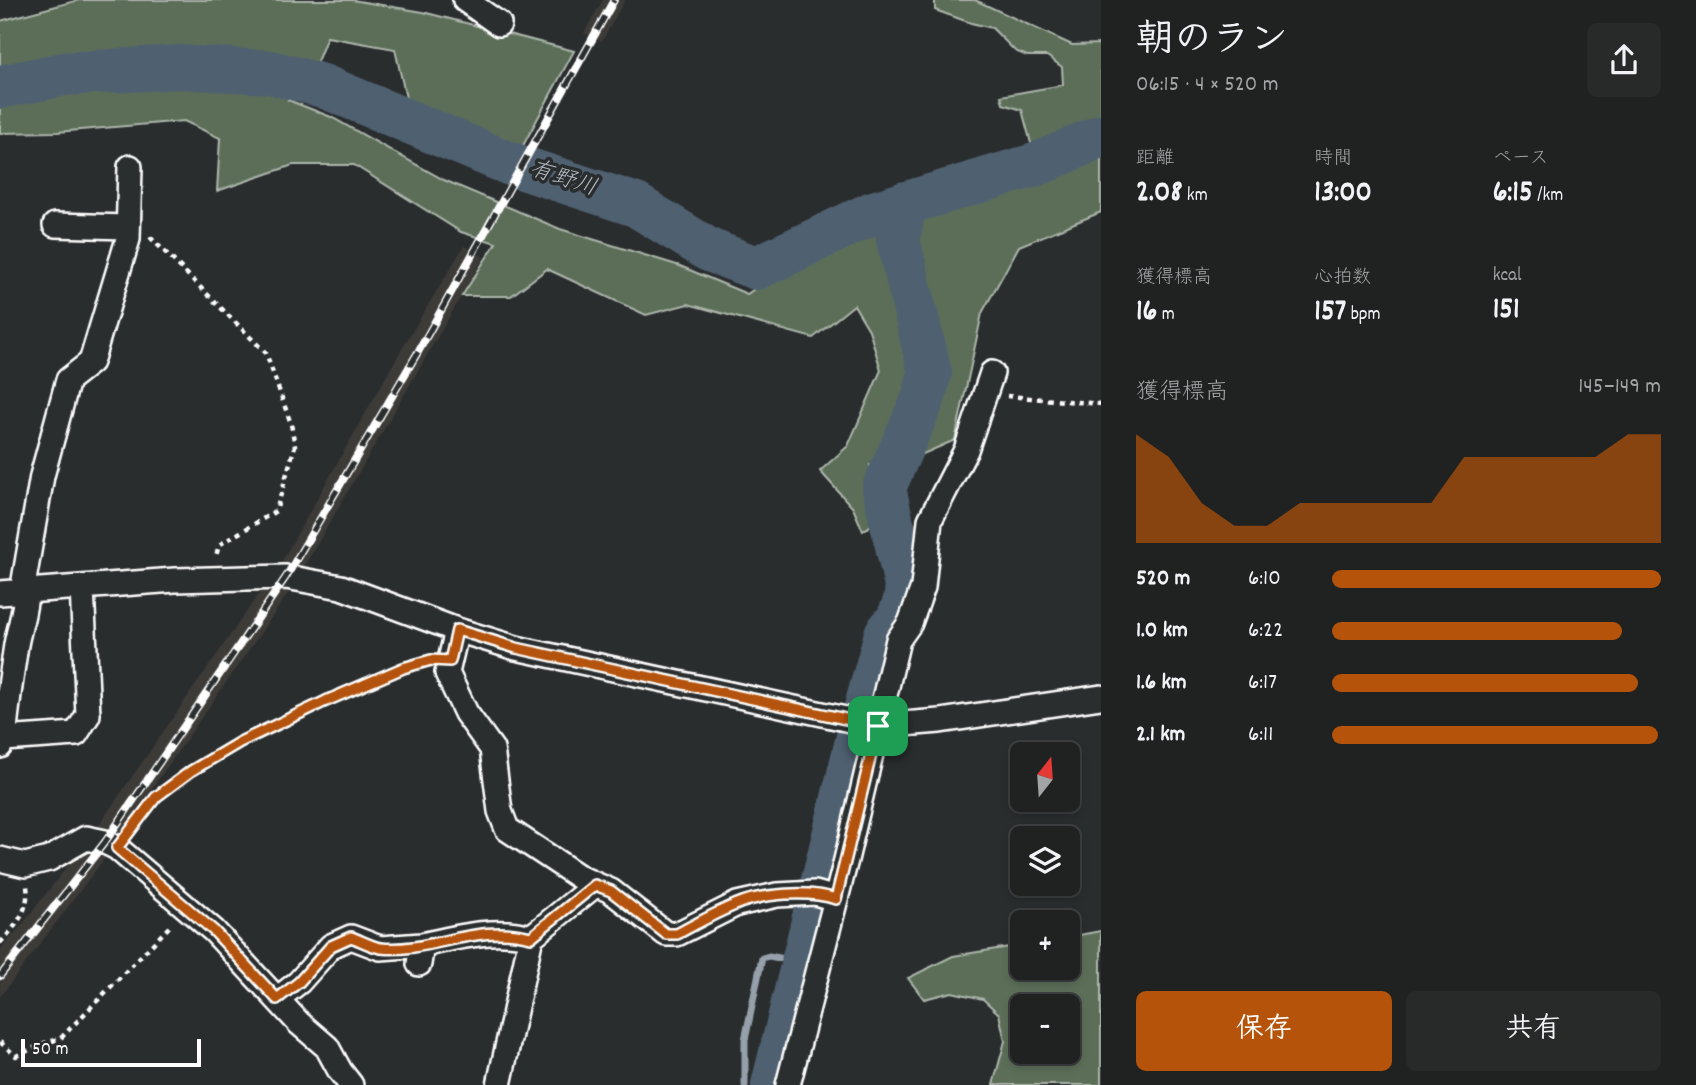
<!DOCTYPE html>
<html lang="ja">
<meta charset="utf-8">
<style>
body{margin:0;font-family:Dekko,"Klee One",sans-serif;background:#282a2a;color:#f1f3f6;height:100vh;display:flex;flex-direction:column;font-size:26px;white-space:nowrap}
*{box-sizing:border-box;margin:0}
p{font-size:23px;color:#a2a4a5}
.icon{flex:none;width:38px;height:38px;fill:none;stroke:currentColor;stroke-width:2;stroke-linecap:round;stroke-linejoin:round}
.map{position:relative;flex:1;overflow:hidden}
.panel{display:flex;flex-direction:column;background:#202222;width:595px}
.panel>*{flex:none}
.needle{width:46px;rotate:17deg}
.controls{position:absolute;left:1010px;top:742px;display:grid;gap:14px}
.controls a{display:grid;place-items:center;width:70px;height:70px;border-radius:10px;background:#202222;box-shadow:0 4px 10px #0003,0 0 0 2px #3d3f40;font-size:35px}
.scale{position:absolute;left:21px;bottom:18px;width:180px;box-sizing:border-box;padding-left:7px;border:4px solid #fff;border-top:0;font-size:19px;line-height:24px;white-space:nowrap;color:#fff;-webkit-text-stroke:5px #2a2d2e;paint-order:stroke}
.pin{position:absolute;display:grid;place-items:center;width:60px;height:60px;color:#fff;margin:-30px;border-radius:14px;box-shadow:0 4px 10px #0006}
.round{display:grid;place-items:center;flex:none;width:74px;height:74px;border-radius:10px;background:#282a2a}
.head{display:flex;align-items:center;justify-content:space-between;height:119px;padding:0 35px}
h1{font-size:38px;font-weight:700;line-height:52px}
.stats{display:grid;grid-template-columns:repeat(3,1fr);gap:10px;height:119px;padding:7px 35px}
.stats div{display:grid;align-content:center}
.stats b{font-size:30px;font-weight:700}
.stats small{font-size:19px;font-weight:400}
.stats p{font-size:19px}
.chart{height:196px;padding:14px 35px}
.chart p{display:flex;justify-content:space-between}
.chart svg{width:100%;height:126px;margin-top:7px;fill:#b45309;opacity:.7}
.cta{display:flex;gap:14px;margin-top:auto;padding:14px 35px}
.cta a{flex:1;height:80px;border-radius:10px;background:#b45309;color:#fff;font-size:28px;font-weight:700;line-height:80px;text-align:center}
.cta a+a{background:#282a2a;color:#f1f3f6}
ul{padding:0 35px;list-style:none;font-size:23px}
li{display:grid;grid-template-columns:112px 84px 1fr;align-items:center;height:52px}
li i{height:18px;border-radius:9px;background:#b45309}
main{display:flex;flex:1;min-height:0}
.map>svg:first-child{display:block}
.built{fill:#3d3b38}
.green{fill:#5b6e59;stroke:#adb6ac;stroke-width:2;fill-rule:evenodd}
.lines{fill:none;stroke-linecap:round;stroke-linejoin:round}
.stream{stroke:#95a0aa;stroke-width:7}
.river{stroke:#4f6171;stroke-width:44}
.street-casing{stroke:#fff;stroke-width:28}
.path{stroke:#fff;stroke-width:4.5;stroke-dasharray:5 5;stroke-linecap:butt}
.street{stroke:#2a2d2e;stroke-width:23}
.rail-casing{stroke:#fff;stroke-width:8}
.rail{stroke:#2a2d2e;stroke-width:5;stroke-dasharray:16;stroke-linecap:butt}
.route-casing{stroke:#fff;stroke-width:14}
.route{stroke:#b45309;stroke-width:9}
.labels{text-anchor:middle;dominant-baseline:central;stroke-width:7;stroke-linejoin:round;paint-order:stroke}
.water-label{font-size:23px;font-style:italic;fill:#b0b8bf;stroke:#2a2d2e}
</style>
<main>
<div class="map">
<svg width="1101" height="1085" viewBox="0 0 1101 1085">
<rect width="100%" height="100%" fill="#2a2d2e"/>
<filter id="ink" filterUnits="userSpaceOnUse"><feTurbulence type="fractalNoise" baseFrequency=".0143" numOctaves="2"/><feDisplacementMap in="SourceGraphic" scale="14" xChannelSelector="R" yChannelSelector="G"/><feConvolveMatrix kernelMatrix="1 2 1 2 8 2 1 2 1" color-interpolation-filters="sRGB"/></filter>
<g filter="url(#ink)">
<path class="built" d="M603,0H625L602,41L584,33Z
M464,246L484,257L302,570L278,568L404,345Z
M265,585H294L116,840L96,829Z
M85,843L110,851L0,997V950L22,925Z"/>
<path class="green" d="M79,0H352L423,12L574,51L519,153L482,141L406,98L395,49L327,37L316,64L288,100L331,117L444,180L560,229L680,266L747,294L787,267L909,217L1042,184L1022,110L1003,104L1001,96L1063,85L1062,67L1047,56H1027L1015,51L992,28L971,23L935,10V0H975L1072,45L1101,44V212L1019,246L982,313L955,440L898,465H870L871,494L878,520L863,531L853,508L820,471L848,446L881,370L869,330L854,305L813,338L688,304L646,315L547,269L511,296H462L496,243L461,232L354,165H293L217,191L220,138L184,121L57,132L0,133V21Z
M1101,931V1085H993L1005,1041L999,1014L983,999L952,992L924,999L908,978L953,956L1022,945V968H1068V937ZM1022,1006H1068V1052H1022Z"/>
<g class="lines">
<path class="stream" d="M745,1085V1040L762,958L769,956L805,963"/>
<path class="river" d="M0,87L64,74L177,67L270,72L323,86L508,163L636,205L709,250L756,268L873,213L1038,164L1101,136
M773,1085L859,733L886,634L898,619L904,604L907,590L884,488L923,399L930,373L898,239L905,203"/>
<g class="street-casing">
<path id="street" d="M465,0L499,24
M55,225L127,227
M22,592L42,476L68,380L91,362L128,239L130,167
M0,593L175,580L286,577L341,587L457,630L516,648L878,726L940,721L1101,697
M457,630L447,673L466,713L492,749L500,811L507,829L581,878L611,891L666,934H677L737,904L777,895L815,893L836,899
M4,739C7,708 11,677 16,645C19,627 26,610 26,591
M0,746L4,739L76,734L88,715L82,587
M0,859L25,865L49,859L86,838L105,842L117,848L214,931L299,1023L327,1047L340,1071L351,1085
M419,964L422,945C458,937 495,927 531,937L595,885
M277,999L299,982L331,946L351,937L380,948L422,945
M499,1085L531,937
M788,1085L846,860L898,640L910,623L923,587L930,520L966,450L992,373"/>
</g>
<path class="path" d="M150,237L266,353L291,424L295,446L276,511L219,545L216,556
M1007,396L1101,404
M130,831C138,820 146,806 156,797C187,767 245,740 285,721C331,699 378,675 428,661
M0,943C15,927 30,910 27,886
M0,1042L16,1056L47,1042L60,1039L172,924"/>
<use href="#street" class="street"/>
<g class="rail-casing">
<path id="rail" d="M0,976L105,842L286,577L418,352L614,0"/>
</g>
<use href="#rail" class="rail"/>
</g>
</g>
<g class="lines" filter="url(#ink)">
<g class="route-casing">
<path id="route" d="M457,630L516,648L878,726L836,899C808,890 763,893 735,905C715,913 696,924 677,934H666L611,891L595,885L531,937C476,922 432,953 381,948C372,947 360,940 351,937L331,946L299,982L277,999L214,931L117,848L156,797L191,771L240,742L326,701L403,668L431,660L450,661Z"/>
</g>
<use href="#route" class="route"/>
</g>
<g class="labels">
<g class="water-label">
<text transform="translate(563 180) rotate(18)">有野川</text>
</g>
</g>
</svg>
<div class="controls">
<a><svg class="needle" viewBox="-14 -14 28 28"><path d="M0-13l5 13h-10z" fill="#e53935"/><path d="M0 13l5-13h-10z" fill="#a2a4a5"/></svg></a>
<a><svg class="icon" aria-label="layers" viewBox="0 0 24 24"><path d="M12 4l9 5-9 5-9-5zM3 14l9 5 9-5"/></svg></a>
<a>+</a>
<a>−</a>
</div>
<div class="scale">50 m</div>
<div class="pin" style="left:878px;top:726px;background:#1e9e55"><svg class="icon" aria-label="arrive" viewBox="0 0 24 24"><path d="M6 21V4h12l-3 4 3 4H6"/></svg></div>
</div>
<section class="panel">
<div class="head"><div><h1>朝のラン</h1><p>06:15 · 4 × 520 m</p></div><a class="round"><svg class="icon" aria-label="share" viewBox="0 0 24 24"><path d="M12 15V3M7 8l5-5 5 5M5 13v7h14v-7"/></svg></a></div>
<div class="stats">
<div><p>距離</p><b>2.08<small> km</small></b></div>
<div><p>時間</p><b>13:00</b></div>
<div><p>ペース</p><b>6:15<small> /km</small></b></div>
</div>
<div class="stats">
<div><p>獲得標高</p><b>16<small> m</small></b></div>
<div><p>心拍数</p><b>157<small> bpm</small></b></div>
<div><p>kcal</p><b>151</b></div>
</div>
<div class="chart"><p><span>獲得標高</span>145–149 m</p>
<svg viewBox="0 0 160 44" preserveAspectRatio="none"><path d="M0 44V6L10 14L20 30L30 38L40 38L50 30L60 30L70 30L80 30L90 30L100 14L110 14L120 14L130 14L140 14L150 6L160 6V44z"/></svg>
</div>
<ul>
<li><b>520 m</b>6:10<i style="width:100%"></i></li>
<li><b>1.0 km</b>6:22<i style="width:88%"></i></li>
<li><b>1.6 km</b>6:17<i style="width:93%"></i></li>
<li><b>2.1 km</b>6:11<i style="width:99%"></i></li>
</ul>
<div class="cta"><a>保存</a><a>共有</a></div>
</section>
</main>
